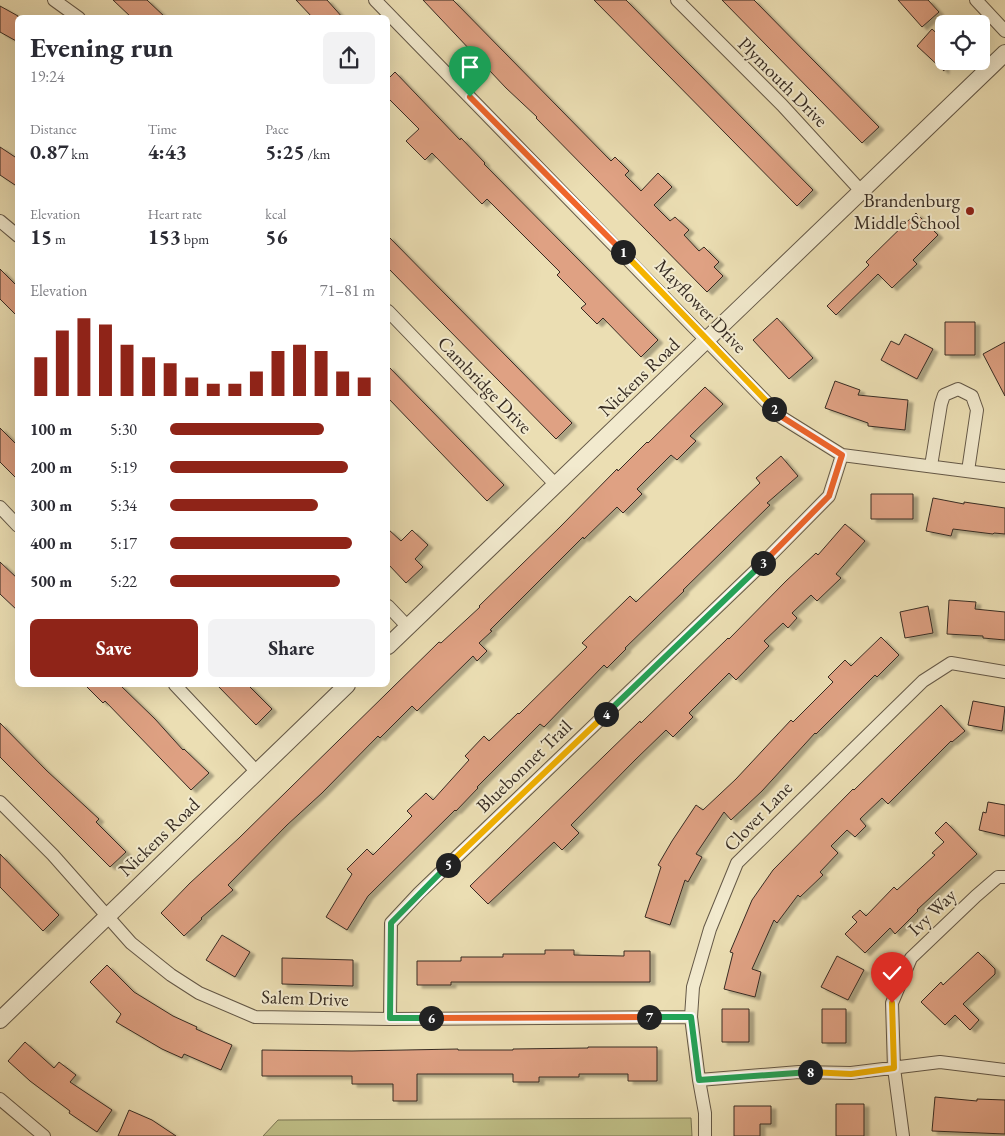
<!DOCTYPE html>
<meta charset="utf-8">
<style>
body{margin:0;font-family:"EB Garamond",serif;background:#f2f2f3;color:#2b2b33;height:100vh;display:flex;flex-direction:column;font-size:19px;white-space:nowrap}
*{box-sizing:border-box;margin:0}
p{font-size:16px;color:#7c7c81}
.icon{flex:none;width:28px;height:28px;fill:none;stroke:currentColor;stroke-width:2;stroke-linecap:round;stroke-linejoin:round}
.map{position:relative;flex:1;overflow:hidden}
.sheet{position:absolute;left:15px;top:15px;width:375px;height:672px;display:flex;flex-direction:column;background:#fff;border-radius:8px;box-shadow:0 5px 20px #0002}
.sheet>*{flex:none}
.buttons{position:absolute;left:935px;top:15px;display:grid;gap:10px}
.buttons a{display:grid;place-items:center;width:55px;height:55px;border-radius:8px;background:#fff;box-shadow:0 5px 20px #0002;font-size:25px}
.pin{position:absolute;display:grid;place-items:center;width:42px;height:42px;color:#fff;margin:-51px -21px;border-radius:50% 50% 50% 0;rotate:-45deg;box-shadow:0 0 5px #0007}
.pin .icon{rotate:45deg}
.km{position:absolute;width:25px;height:25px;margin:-12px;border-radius:50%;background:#222;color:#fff;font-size:14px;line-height:25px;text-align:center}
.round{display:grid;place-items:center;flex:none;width:52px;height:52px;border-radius:8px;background:#f2f2f3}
.overview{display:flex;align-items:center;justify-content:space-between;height:85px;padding:0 15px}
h1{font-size:28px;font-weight:700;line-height:38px}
.stats{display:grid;grid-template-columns:repeat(3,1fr);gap:8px;height:85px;padding:5px 15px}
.stats div{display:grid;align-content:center}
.stats b{font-size:21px;font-weight:700}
.stats small{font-size:14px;font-weight:400}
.stats p{font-size:14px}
.chart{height:140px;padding:10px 15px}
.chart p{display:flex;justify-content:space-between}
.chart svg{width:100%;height:90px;margin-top:5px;stroke:#8f2418;stroke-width:6}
.button{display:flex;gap:10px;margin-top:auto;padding:10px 15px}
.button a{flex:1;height:58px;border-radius:8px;background:#8f2418;color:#fff;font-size:20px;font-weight:700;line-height:58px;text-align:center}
.button a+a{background:#f2f2f3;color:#2b2b33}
ul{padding:0 15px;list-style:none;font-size:16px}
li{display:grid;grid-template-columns:80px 60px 1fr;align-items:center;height:38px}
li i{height:12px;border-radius:6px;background:#8f2418}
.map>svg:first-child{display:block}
.green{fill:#bfbf87;stroke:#7b7655}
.building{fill:#dfa183;stroke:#372c23;filter:url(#shadow)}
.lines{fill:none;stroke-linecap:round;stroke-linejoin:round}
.minor-casing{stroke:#645847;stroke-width:14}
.tertiary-casing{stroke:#645847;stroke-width:18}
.minor{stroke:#f2eace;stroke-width:12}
.tertiary{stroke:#f2eace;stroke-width:16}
.split-1-casing{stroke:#fff;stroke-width:10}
.split-2-casing{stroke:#fff;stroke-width:10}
.split-3-casing{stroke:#fff;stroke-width:10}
.split-4-casing{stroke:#fff;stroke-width:10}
.split-5-casing{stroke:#fff;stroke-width:10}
.split-6-casing{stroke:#fff;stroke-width:10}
.split-7-casing{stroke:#fff;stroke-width:10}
.split-8-casing{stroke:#fff;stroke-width:10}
.split-9-casing{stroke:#fff;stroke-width:10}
.split-1{stroke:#f0652b;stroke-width:6}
.split-2{stroke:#f5b400;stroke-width:6}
.split-3{stroke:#f0652b;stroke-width:6}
.split-4{stroke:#22a559;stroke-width:6}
.split-5{stroke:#f5b400;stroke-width:6}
.split-6{stroke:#22a559;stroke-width:6}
.split-7{stroke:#f0652b;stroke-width:6}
.split-8{stroke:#22a559;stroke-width:6}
.split-9{stroke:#f5b400;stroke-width:6}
.poi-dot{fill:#8f2418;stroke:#f2eace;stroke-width:2}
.labels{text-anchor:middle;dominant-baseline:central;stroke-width:4;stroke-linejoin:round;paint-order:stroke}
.street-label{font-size:19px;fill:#372c23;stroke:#f2eace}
.poi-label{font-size:19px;fill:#372c23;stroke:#f2eace;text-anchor:end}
</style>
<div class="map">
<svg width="1005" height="1136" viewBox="0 0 1005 1136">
<defs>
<filter id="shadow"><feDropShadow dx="5" dy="3" stdDeviation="1" flood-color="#0004"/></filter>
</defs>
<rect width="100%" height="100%" fill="#ebdeb3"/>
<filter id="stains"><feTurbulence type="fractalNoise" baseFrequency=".004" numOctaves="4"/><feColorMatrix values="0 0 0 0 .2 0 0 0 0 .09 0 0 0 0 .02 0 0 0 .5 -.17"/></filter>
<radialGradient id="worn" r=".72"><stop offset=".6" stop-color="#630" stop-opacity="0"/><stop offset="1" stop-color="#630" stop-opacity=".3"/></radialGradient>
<path class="green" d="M691,1118L692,1136H263L278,1120Z"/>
<path class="building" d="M113,0H147L166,18H132Z
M296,0H327L343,18H313Z
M423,0H453L611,161L615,157L629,171L625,175L641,191L658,173L672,187L654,205L670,221L675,217L689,230L684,235L699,251L704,247L719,262L714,267L723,276L707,292L536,118L537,117L506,88Z
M594,0H626L813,190L797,206Z
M722,0H754L879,127L862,143Z
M898,0H928L939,12L922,27Z
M0,6L18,16V42L0,32Z
M932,29L944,40V71L917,46Z
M395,72L460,140L461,138L485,163L484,164L658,340L641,357L603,318L597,324L581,308L586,304L557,275L560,272L487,199L482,204L432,153L425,160L406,141L419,129L388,98V79Z
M0,147L18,159V187L0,175Z
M916,213L938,235L913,260L917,264L892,288L878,274L836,315L827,306L869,265L866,262Z
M388,236L572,423L556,439L388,268Z
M0,269L18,287V317L0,299Z
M777,318L813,358L789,379L753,340Z
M945,322H975V355H945Z
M905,334L933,349L917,379L881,360L891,341L899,345Z
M1005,342V396L983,354Z
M388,366L504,485L487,501L388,398Z
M835,381L860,390L858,395L908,400L905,430L868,426V423L825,408Z
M705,387L723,404L690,436L696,441L677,460L671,455L637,489L642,494L623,513L617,507L584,539L583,537L490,630L492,631L479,643L487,651L477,661L473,656L417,711L412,706L380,738L378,736L322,793L287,825L228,885L233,890L201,918L202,919L184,936L161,913L190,883L239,838L439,642L441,643L480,607L479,606L560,527L617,469L618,471L647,442L648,443Z
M0,428L18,446V480L0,462Z
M781,456L798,476L767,503L770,505L683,590L684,591L625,648L626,649L607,668L604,665L544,727L540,724L477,787L478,788L456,811L455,810L368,896L347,930L326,917L352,874L347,869L367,849L373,855L412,816L407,811L426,793L433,800L469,760L465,756L484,736L489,741L518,713L519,714L587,647L582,643L630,596L636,602L760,483L756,478Z
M871,494H913V519H871Z
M933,498L964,504V502L1005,508V534L994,533L993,534L953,529L951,536L926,531Z
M845,524L865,541L836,574L841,578L817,601L811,595L792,613L797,618L788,628L783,623L764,641L769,646L736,680L729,673L689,713L693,717L673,737L666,730L635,760L571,825L579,833L562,850L554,842L488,904L470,886L640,721L641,723L728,638L729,639L786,581L816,553L818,555Z
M388,529L401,541L412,530L428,545L415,559L423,567L406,583L388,564Z
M0,562L18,579V611L0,594Z
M949,600L976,602L975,609L1005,612V640L983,638V636L947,634Z
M928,606L933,633L905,638L900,612Z
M881,637L899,655L877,677L875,675L816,734L815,733L762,791L731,820L724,812L696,854L702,857L688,882L685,880L670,925L645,917L661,867L658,865L672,841L696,805L703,810L736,779L791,720L793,722L833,682L828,677L845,660L851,666Z
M85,685H120L155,719L183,750L184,749L209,773L191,790L105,701L103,703Z
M217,685H248L272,709L256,725Z
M973,701L1005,707L1002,731L968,725Z
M941,705L965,731L952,742L951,741L888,804L882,798L860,819L866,826L855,837L847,830L831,846L838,853L820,872L823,875L800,897L798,895L777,923L774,920L752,969L761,972L755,997L724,989L733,953L730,952L752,900L773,870L853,789L854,790Z
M0,723L47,771L99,819L96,822L126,852L110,867L0,757Z
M988,802L1005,805V836L979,830L983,812L986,813Z
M946,822L977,854L917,910L918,911L895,934L890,928L865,953L845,934L857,922L852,917L860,910L866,916L894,887L897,890L935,855L932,853L944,842L935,833Z
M0,854L59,915L43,931L0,887Z
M222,935L250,952L235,977L206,960Z
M545,950H574V955L624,956V951H650V982H451V985H417V961H461V957H503V954H545Z
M978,952L995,969V974L963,1004L979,1020L970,1030L955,1015L945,1025L921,1002L941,982L943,985Z
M837,956L864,970L848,1000L821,987Z
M282,958L353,960V986L282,984Z
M107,965L134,992L173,1016L197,1027L196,1029L232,1045L221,1070L184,1054L182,1058L162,1049L116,1022L121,1014L90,982Z
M722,1009H749V1042H722Z
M822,1009H846V1043H822Z
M25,1042L54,1068L59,1062L76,1075L70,1082L112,1110L97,1132L69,1113L70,1111L30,1081L8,1061Z
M588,1047H657V1081H628V1074H579V1077H539V1082H513V1074H417V1101H393V1084H352V1076H262V1050L352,1051L458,1049V1050H513V1049L588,1048Z
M935,1097L977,1101V1099L1005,1100V1134L932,1131Z
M836,1104H864V1136H836Z
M734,1106H771V1124H760V1136H734Z
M129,1110L152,1120L176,1136H118Z"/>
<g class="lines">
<g class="minor-casing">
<path id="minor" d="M54,0L79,18
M375,0L781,417L842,455L1005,476
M677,0L782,105L861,191
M976,0L1005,31
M0,221L18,236
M388,311L556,485
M931,466L941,404L944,395L958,389L972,396L977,410L968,471
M0,507L18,526
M388,606L408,627
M175,685L256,771
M0,802L53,855L131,943L171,975L199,993L255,1017L390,1019L691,1017
M390,1019L391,923L419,893L755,571L829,496L842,455
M699,1080L799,1072L851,1073L940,1062L1005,1070
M0,1099L44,1136
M705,1136V1113L699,1080L691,1017L693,987L710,929L737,863L923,681L951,663L1005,672
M903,1136L894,1068L892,1003L911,958L976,896L998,877H1005"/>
</g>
<g class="tertiary-casing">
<path id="tertiary" d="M388,646L1005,53
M0,1020L347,685"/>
</g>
<use href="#minor" class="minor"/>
<use href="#tertiary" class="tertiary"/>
</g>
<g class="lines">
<g class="split-1-casing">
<path id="split-1" d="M470,97L623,252"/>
</g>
<g class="split-2-casing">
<path id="split-2" d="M623,252L774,409"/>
</g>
<g class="split-3-casing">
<path id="split-3" d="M763,563L829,496L842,455L782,417L774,409"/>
</g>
<g class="split-4-casing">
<path id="split-4" d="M606,714L763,563"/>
</g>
<g class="split-5-casing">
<path id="split-5" d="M448,865L606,714"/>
</g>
<g class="split-6-casing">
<path id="split-6" d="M431,1018H390L391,923L448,865"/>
</g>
<g class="split-7-casing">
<path id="split-7" d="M431,1018L649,1017"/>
</g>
<g class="split-8-casing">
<path id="split-8" d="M649,1017H691L699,1080L810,1072"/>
</g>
<g class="split-9-casing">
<path id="split-9" d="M810,1072L851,1074L894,1068L892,1003"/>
</g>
<use href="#split-1" class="split-1"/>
<use href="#split-2" class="split-2"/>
<use href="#split-3" class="split-3"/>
<use href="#split-4" class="split-4"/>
<use href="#split-5" class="split-5"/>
<use href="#split-6" class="split-6"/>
<use href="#split-7" class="split-7"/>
<use href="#split-8" class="split-8"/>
<use href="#split-9" class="split-9"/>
</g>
<circle class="poi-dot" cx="970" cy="211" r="5"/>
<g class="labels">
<g class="street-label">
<text transform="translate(783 82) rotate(45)">Plymouth Drive</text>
<text transform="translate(701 306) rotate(46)">Mayflower Drive</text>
<text transform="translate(639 377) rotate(-44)">Nickens Road</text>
<text transform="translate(485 385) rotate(46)">Cambridge Drive</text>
<text transform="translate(524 766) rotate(-44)">Bluebonnet Trail</text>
<text transform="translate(758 816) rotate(-46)">Clover Lane</text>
<text transform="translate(159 837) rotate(-44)">Nickens Road</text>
<text transform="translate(932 912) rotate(-44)">Ivy Way</text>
<text transform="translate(305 998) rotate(2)">Salem Drive</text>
</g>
<g class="poi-label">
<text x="960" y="200">Brandenburg<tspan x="960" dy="22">Middle School</tspan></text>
</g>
</g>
<rect width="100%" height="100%" filter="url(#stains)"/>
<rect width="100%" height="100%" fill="url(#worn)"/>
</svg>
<div class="buttons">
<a><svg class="icon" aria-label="locate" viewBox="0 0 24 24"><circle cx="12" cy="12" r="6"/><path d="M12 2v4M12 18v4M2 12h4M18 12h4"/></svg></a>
</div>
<div class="pin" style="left:470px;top:97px;background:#1e9e55"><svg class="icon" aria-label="arrive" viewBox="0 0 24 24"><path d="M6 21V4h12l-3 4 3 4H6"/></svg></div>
<div class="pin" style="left:892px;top:1003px;background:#d93025"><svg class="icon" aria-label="check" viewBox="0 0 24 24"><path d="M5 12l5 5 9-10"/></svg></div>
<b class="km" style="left:623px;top:252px">1</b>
<b class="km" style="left:774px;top:409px">2</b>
<b class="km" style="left:763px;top:563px">3</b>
<b class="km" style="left:606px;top:714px">4</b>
<b class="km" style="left:448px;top:865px">5</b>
<b class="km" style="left:431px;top:1018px">6</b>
<b class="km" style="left:649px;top:1017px">7</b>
<b class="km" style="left:810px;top:1072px">8</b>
<section class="sheet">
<div class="overview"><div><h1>Evening run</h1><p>19:24</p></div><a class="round"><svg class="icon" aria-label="share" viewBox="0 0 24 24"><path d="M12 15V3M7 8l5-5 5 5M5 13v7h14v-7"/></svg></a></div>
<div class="stats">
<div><p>Distance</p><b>0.87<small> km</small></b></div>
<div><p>Time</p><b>4:43</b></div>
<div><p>Pace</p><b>5:25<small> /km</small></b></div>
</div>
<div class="stats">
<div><p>Elevation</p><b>15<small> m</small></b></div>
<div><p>Heart rate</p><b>153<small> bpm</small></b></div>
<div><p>kcal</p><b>56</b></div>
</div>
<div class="chart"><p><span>Elevation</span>71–81 m</p>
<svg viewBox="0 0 160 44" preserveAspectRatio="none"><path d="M5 44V25M15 44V12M25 44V6M35 44V9M45 44V19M55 44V25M65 44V28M75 44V35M85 44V38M95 44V38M105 44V32M115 44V22M125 44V19M135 44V22M145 44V32M155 44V35"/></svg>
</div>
<ul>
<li><b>100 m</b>5:30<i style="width:75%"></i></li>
<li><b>200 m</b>5:19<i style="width:87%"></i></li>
<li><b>300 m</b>5:34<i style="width:72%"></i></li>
<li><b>400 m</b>5:17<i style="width:89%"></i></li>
<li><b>500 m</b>5:22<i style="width:83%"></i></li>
</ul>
<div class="button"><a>Save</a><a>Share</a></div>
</section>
</div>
